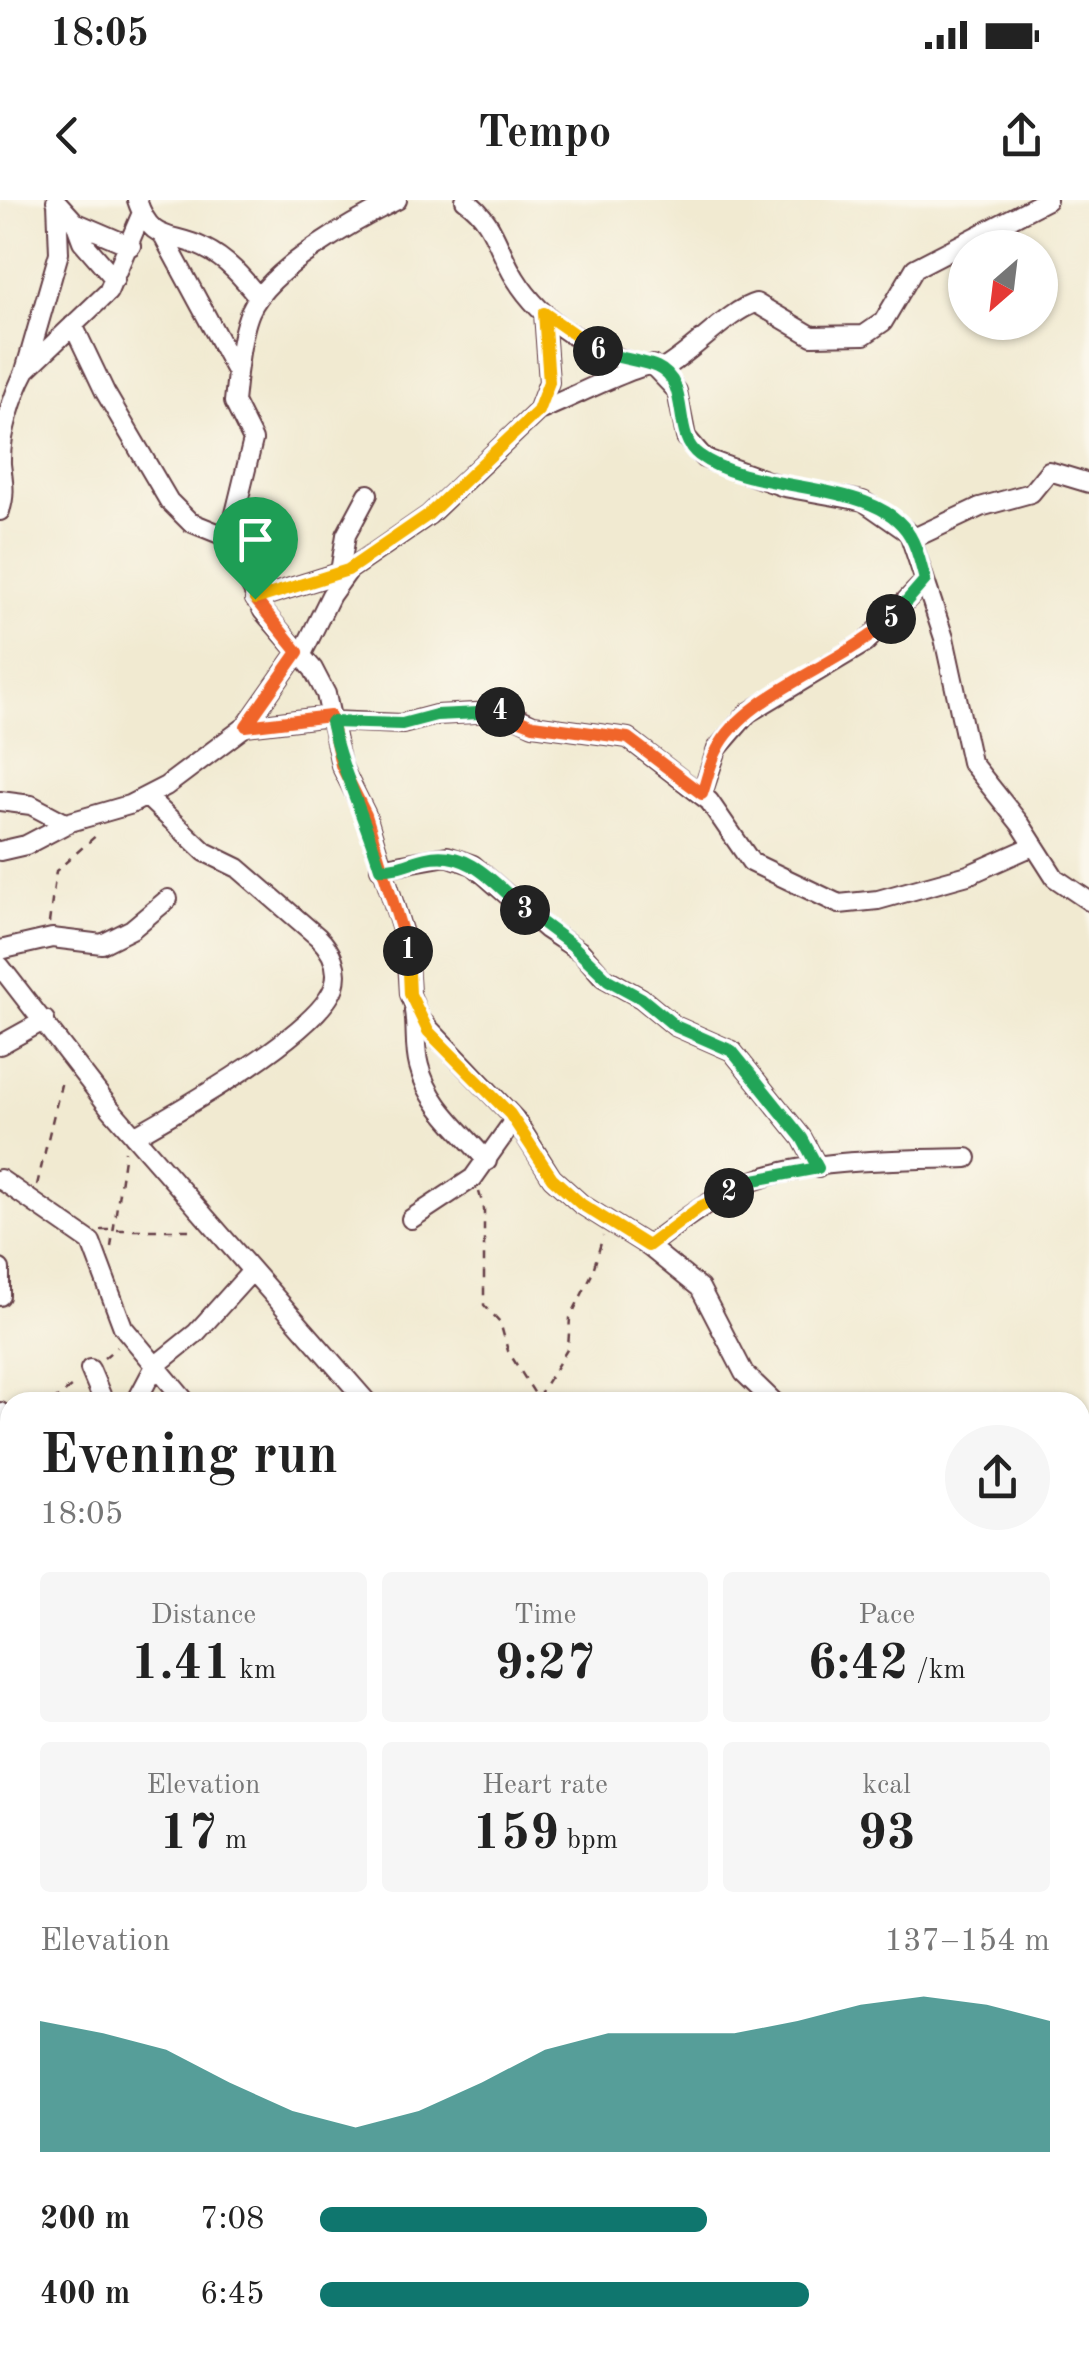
<!DOCTYPE html>
<meta charset="utf-8">
<style>
body{margin:0;font-family:"Old Standard TT",serif;background:#f6f6f6;color:#222;height:100vh;display:flex;flex-direction:column;font-size:38px;white-space:nowrap}
*{box-sizing:border-box;margin:0}
p{font-size:32px;color:#767676}
.icon{flex:none;width:55px;height:55px;fill:none;stroke:currentColor;stroke-width:2;stroke-linecap:round;stroke-linejoin:round}
.map{position:relative;flex:1;overflow:hidden}
.side{position:absolute;left:0px;top:1192px;width:1090px;height:962px;display:flex;flex-direction:column;background:#fff;border-radius:30px 30px 0 0;box-shadow:0 2px 8px #0004}
.side>*{flex:none}
.needle{width:65px;rotate:208deg}
.fabs{position:absolute;left:948px;top:30px;display:grid;gap:20px}
.fabs a{display:grid;place-items:center;width:110px;height:110px;border-radius:50%;background:#fff;box-shadow:0 2px 8px #0004;font-size:50px}
.pin{position:absolute;display:grid;place-items:center;width:85px;height:85px;color:#fff;margin:-102px -42px;border-radius:50% 50% 50% 0;rotate:-45deg;box-shadow:0 0 10px #0007}
.pin .icon{rotate:45deg}
.km{position:absolute;width:50px;height:50px;margin:-25px;border-radius:50%;background:#222;color:#fff;font-size:28px;line-height:50px;text-align:center}
.round{display:grid;place-items:center;flex:none;width:105px;height:105px;border-radius:52px;background:#f6f6f6}
.headline{display:flex;align-items:center;justify-content:space-between;height:170px;padding:0 40px}
h1{font-size:55px;font-weight:700;line-height:75px}
.figures{display:grid;grid-template-columns:repeat(3,1fr);gap:15px;height:170px;padding:10px 40px}
.figures div{display:grid;align-content:center;border-radius:10px;background:#f6f6f6;text-align:center}
.figures b{font-size:50px;font-weight:700}
.figures small{font-size:28px;font-weight:400}
.figures p{font-size:28px}
.chart{height:280px;padding:20px 40px}
.chart p{display:flex;justify-content:space-between}
.chart svg{width:100%;height:180px;margin-top:10px;fill:#0f766e;opacity:.7}
ul{padding:0 40px;list-style:none;font-size:32px}
li{display:grid;grid-template-columns:160px 120px 1fr;align-items:center;height:75px}
li i{height:25px;border-radius:12px;background:#0f766e}
.status{display:flex;justify-content:space-between;align-items:center;height:70px;padding:0 50px;background:#fff;direction:ltr}
.status svg{height:28px;fill:currentColor}
header{display:flex;justify-content:space-between;align-items:center;height:130px;padding:0 40px;background:#fff;font-size:45px;font-weight:700}
.map>svg:first-child{display:block}
.lines{fill:none;stroke-linecap:round;stroke-linejoin:round}
.street-casing{stroke:#633d44;stroke-width:22}
.path{stroke:#633d44;stroke-width:2.5;stroke-dasharray:8 8;stroke-linecap:butt}
.street{stroke:#fff;stroke-width:18}
.split-1-casing{stroke:#fff;stroke-width:20}
.split-2-casing{stroke:#fff;stroke-width:20}
.split-3-casing{stroke:#fff;stroke-width:20}
.split-4-casing{stroke:#fff;stroke-width:20}
.split-5-casing{stroke:#fff;stroke-width:20}
.split-6-casing{stroke:#fff;stroke-width:20}
.split-7-casing{stroke:#fff;stroke-width:20}
.split-1{stroke:#f0652b;stroke-width:12}
.split-2{stroke:#f5b400;stroke-width:12}
.split-3{stroke:#22a559;stroke-width:12}
.split-4{stroke:#22a559;stroke-width:12}
.split-5{stroke:#f0652b;stroke-width:12}
.split-6{stroke:#22a559;stroke-width:12}
.split-7{stroke:#f5b400;stroke-width:12}
</style>
<div class="status"><b>18:05</b><svg viewBox="0 0 49 12"><path d="M0 12V9h3v3zM5 12V6h3v6zM10 12V3h3v9zM15 12V0h3v12zM26 1h20v11H26zM47 4h2v5h-2z"/></svg></div>
<header><svg class="icon" aria-label="back" viewBox="0 0 24 24"><path d="M15 5l-7 7 7 7"/></svg>Tempo<svg class="icon" aria-label="share" viewBox="0 0 24 24"><path d="M12 15V3M7 8l5-5 5 5M5 13v7h14v-7"/></svg></header>
<div class="map">
<svg width="1089" height="2154" viewBox="0 0 1089 2154">
<rect width="100%" height="100%" fill="#fbf7ec"/>
<filter id="ink" filterUnits="userSpaceOnUse"><feTurbulence type="fractalNoise" baseFrequency=".01" numOctaves="2"/><feDisplacementMap in="SourceGraphic" scale="20" xChannelSelector="R" yChannelSelector="G"/><feConvolveMatrix kernelMatrix="1 2 1 2 8 2 1 2 1" color-interpolation-filters="sRGB"/></filter>
<filter id="wash" filterUnits="userSpaceOnUse"><feTurbulence type="fractalNoise" baseFrequency=".0048" numOctaves="4" result="noise"/><feDisplacementMap in="SourceGraphic" scale="40" xChannelSelector="R" yChannelSelector="G"/><feGaussianBlur stdDeviation="2.25" result="paint"/><feColorMatrix in="noise" values="0 0 0 0 0 0 0 0 0 0 0 0 0 0 0 0 0 1.4 0 .05"/><feComposite in="paint" operator="in"/></filter>
<g filter="url(#wash)">
<rect width="100%" height="100%" fill="#f1ead1"/>
</g>
<g filter="url(#ink)">
<g class="lines">
<g class="street-casing">
<path id="street" d="M137,0C152,45 170,31 204,48C227,59 243,78 258,97
M465,0C495,21 497,49 515,78C544,125 590,149 640,166
M56,1L75,22L131,46
M75,22L82,41L115,79
M163,36L237,173L234,202L253,240L234,318L248,380L263,411L313,469L326,494L341,565L366,615L407,746L410,794L419,818L515,919L552,978L581,1004L648,1046L700,1088L744,1173L774,1202
M73,125L105,192L169,301L190,322L237,341
M661,170C691,154 729,110 756,103L812,136L864,135L883,122L915,68L1047,0
M25,171L59,53L57,2
M237,173C240,153 242,131 250,112C269,68 355,21 397,0
M538,211C563,202 634,165 652,165L677,191L686,237L704,258L784,287L863,301L909,333L944,438L971,562L1021,625L1055,678L1089,701
M0,311C6,293 3,282 1,264C0,235 13,194 26,170L108,92L141,15
M912,339L980,307L1031,293L1049,271L1089,283
M340,372L346,335L368,294
M255,399L348,370
M301,456L331,395L349,370L429,315L538,211L549,182L544,113
M331,521L402,524L436,515L493,512L510,514L533,525L628,538L709,601L751,662L839,704L878,700L968,675L1033,646
M246,526L330,516
M702,594L717,549L748,513L865,443L925,381
M0,601L31,605L67,624
M0,651L26,645L70,622L129,605L166,586L246,526L298,452
M380,668L447,656L473,665L546,729L581,752L603,777L641,798L675,826L732,851L802,938L818,968
M0,750L52,738L102,744L132,729L168,699
M0,766L109,907L367,1202
M414,811C417,829 414,848 419,866C429,906 461,930 487,961
M0,845L45,820
M134,936C178,911 318,833 334,787C340,768 331,750 318,737L238,668L205,652L147,597
M0,979L91,1042L123,1127L186,1202
M411,1019L473,978L515,919
M648,1046C681,1021 714,996 753,981C813,958 903,960 967,958
M0,1069V1096
M90,1169L104,1202
M136,1202L155,1166L196,1133L252,1071
M0,1212L10,1222
M1080,1436L1089,1423
M1080,1496L1089,1498
M1080,1534L1089,1525
M1080,1590L1089,1597
M0,1856L10,1862
M0,1889L10,1879
M1080,2017L1089,1968
M1080,2113L1089,2117
M396,2145L399,2154"/>
</g>
<path class="path" d="M49,723L56,671L100,632
M37,985L63,876
M479,992L484,1009V1105L500,1122L508,1151L540,1202
M101,1030H193
M111,1047L125,951
M104,1158L117,1147
M538,1197L568,1148L570,1118L592,1074L603,1036
M52,1202L76,1183
M0,1299L6,1239"/>
<use href="#street" class="street"/>
</g>
</g>
<g class="lines" filter="url(#ink)">
<g class="split-1-casing">
<path id="split-1" d="M255,399L298,452L246,526L330,516L341,565L366,615L408,751"/>
</g>
<g class="split-2-casing">
<path id="split-2" d="M408,751L410,794L428,831L510,914L552,978L581,1004L648,1046L700,1007L729,993"/>
</g>
<g class="split-3-casing">
<path id="split-3" d="M525,710L572,745L608,780L641,798L675,826L732,851L802,938L818,968L754,980L729,993"/>
</g>
<g class="split-4-casing">
<path id="split-4" d="M500,512L436,515L402,524L331,522C342,572 365,618 380,668C398,669 409,662 426,658C469,648 496,685 525,710"/>
</g>
<g class="split-5-casing">
<path id="split-5" d="M500,512L533,525L628,538L702,594C707,580 710,563 717,550C745,493 843,465 891,419"/>
</g>
<g class="split-6-casing">
<path id="split-6" d="M598,151C615,158 644,161 657,167C692,183 671,235 699,255C754,296 877,277 910,336C918,349 921,366 925,380L891,419"/>
</g>
<g class="split-7-casing">
<path id="split-7" d="M255,399L348,370L428,315L538,211L549,182L544,113L598,151"/>
</g>
<use href="#split-1" class="split-1"/>
<use href="#split-2" class="split-2"/>
<use href="#split-3" class="split-3"/>
<use href="#split-4" class="split-4"/>
<use href="#split-5" class="split-5"/>
<use href="#split-6" class="split-6"/>
<use href="#split-7" class="split-7"/>
</g>
</svg>
<div class="fabs">
<a><svg class="needle" viewBox="-14 -14 28 28"><path d="M0-13l5 13h-10z" fill="#e53935"/><path d="M0 13l5-13h-10z" fill="#767676"/></svg></a>
</div>
<div class="pin" style="left:255px;top:399px;background:#1e9e55"><svg class="icon" aria-label="arrive" viewBox="0 0 24 24"><path d="M6 21V4h12l-3 4 3 4H6"/></svg></div>
<b class="km" style="left:408px;top:751px">1</b>
<b class="km" style="left:729px;top:993px">2</b>
<b class="km" style="left:525px;top:710px">3</b>
<b class="km" style="left:500px;top:512px">4</b>
<b class="km" style="left:891px;top:419px">5</b>
<b class="km" style="left:598px;top:151px">6</b>
<section class="side">
<div class="headline"><div><h1>Evening run</h1><p>18:05</p></div><a class="round"><svg class="icon" aria-label="share" viewBox="0 0 24 24"><path d="M12 15V3M7 8l5-5 5 5M5 13v7h14v-7"/></svg></a></div>
<div class="figures">
<div><p>Distance</p><b>1.41<small> km</small></b></div>
<div><p>Time</p><b>9:27</b></div>
<div><p>Pace</p><b>6:42<small> /km</small></b></div>
</div>
<div class="figures">
<div><p>Elevation</p><b>17<small> m</small></b></div>
<div><p>Heart rate</p><b>159<small> bpm</small></b></div>
<div><p>kcal</p><b>93</b></div>
</div>
<div class="chart"><p><span>Elevation</span>137–154 m</p>
<svg viewBox="0 0 160 44" preserveAspectRatio="none"><path d="M0 44V12L10 15L20 19L30 27L40 34L50 38L60 34L70 27L80 19L90 15L100 15L110 15L120 12L130 8L140 6L150 8L160 12V44z"/></svg>
</div>
<ul>
<li><b>200 m</b>7:08<i style="width:53%"></i></li>
<li><b>400 m</b>6:45<i style="width:67%"></i></li>
</ul>
</section>
</div>
